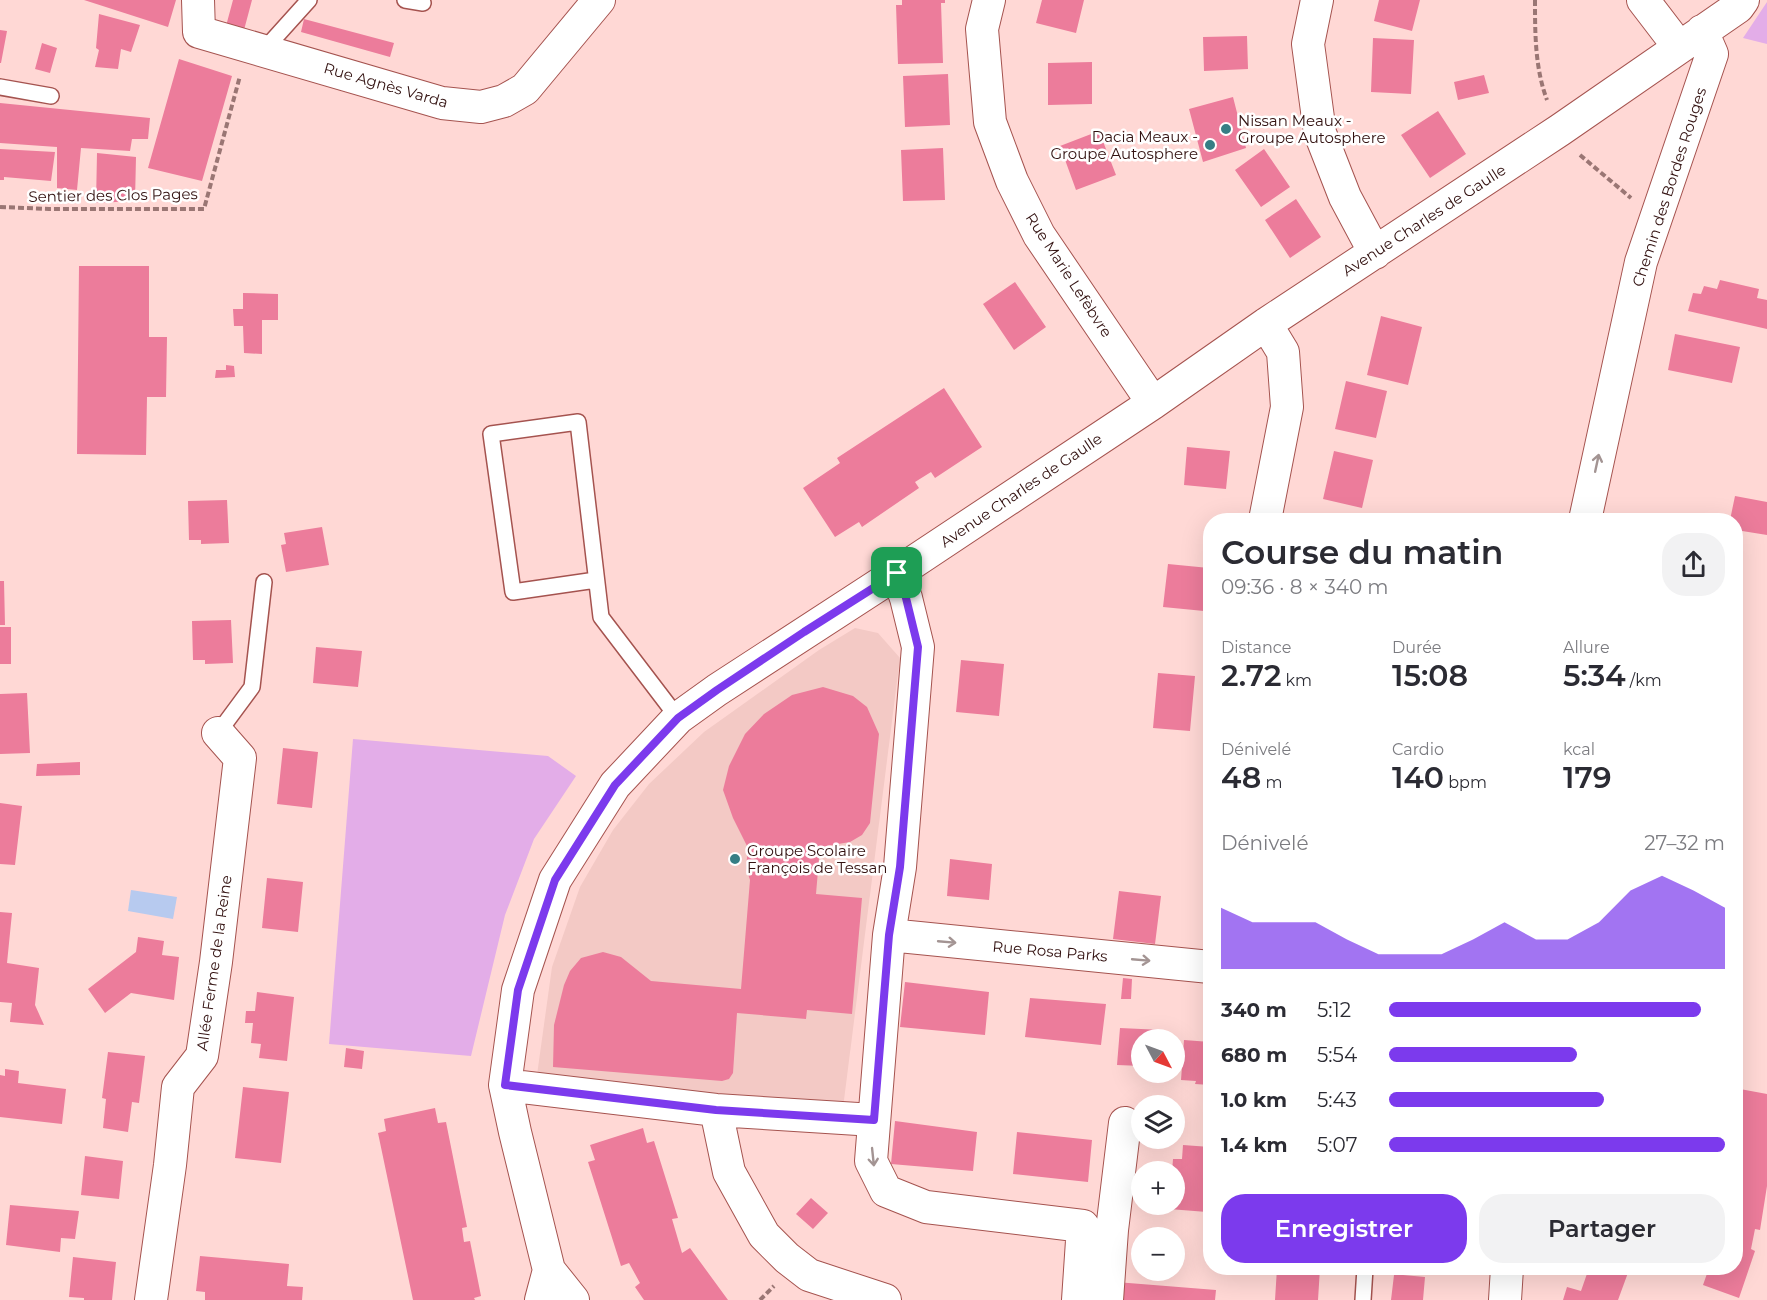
<!DOCTYPE html>
<html lang="fr">
<meta charset="utf-8">
<style>
body{margin:0;font-family:Montserrat,sans-serif;background:#f2f2f3;color:#2b2b33;height:100vh;display:flex;flex-direction:column;font-size:22px;white-space:nowrap}
*{box-sizing:border-box;margin:0}
p{font-size:20px;color:#7c7c81}
.icon{flex:none;width:33px;height:33px;fill:none;stroke:currentColor;stroke-width:2;stroke-linecap:round;stroke-linejoin:round}
.map{position:relative;flex:1;overflow:hidden}
.sheet{position:absolute;left:1203px;top:513px;width:540px;height:762px;display:flex;flex-direction:column;background:#fff;border-radius:24px;box-shadow:0 6px 24px #0002}
.sheet>*{flex:none}
.needle{width:39px;rotate:131deg}
.controls{position:absolute;left:1131px;top:1029px;display:grid;gap:12px}
.controls a{display:grid;place-items:center;width:54px;height:54px;border-radius:50%;background:#fff;box-shadow:0 6px 24px #0002;font-size:30px}
.pin{position:absolute;display:grid;place-items:center;width:51px;height:51px;color:#fff;margin:-26px;border-radius:12px;box-shadow:0 3px 9px #0006}
.round{display:grid;place-items:center;flex:none;width:63px;height:63px;border-radius:24px;background:#f2f2f3}
.overview{display:flex;align-items:center;justify-content:space-between;height:102px;padding:0 18px}
h1{font-size:33px;font-weight:600;line-height:45px}
.metrics{display:grid;grid-template-columns:repeat(3,1fr);gap:9px;height:102px;padding:6px 18px}
.metrics div{display:grid;align-content:center}
.metrics b{font-size:30px;font-weight:600}
.metrics small{font-size:16px;font-weight:400}
.metrics p{font-size:16px}
.chart{height:168px;padding:12px 18px}
.chart p{display:flex;justify-content:space-between}
.chart svg{width:100%;height:108px;margin-top:6px;fill:#7c3aed;opacity:.7}
.action{display:flex;gap:12px;margin-top:auto;padding:12px 18px}
.action a{flex:1;height:69px;border-radius:24px;background:#7c3aed;color:#fff;font-size:24px;font-weight:600;line-height:69px;text-align:center}
.action a+a{background:#f2f2f3;color:#2b2b33}
ul{padding:0 18px;list-style:none;font-size:20px}
li{display:grid;grid-template-columns:96px 72px 1fr;align-items:center;height:45px}
li i{height:15px;border-radius:8px;background:#7c3aed}
.map>svg:first-child{display:block}
.built{fill:#f3c9c5}
.green{fill:#e3ade8}
.water{fill:#b7caef}
.building{fill:#ec7c9b}
.lines{fill:none;stroke-linecap:round;stroke-linejoin:round}
.lane-casing{stroke:#a5534f;stroke-width:18}
.street-casing{stroke:#a5534f;stroke-width:34}
.path{stroke:#9a7674;stroke-width:4;stroke-dasharray:6 3;stroke-linecap:butt}
.lane{stroke:#fff;stroke-width:15}
.street{stroke:#fff;stroke-width:32}
.oneway{stroke:#a39493}
.route-casing{stroke:#fff;stroke-width:12}
.route{stroke:#7c3aed;stroke-width:8}
.poi-dot{fill:#367e85;stroke:#fff;stroke-width:2}
.labels{text-anchor:middle;dominant-baseline:central;stroke-width:5;stroke-linejoin:round;paint-order:stroke}
.street-label{font-size:15px;fill:#321110;stroke:#fff}
.poi-label{font-size:15px;fill:#321110;stroke:#fff;text-anchor:start}
</style>
<div class="map">
<svg width="1767" height="1300" viewBox="0 0 1767 1300">
<rect width="100%" height="100%" fill="#ffd8d5"/>
<path class="built" d="M855,628L878,633L900,658L843,1108L537,1075L552,967L580,887L613,830L649,784L704,732L819,650Z"/>
<path class="green" d="M1767,2V44L1743,38Z
M353,739L548,756L576,776L534,839L505,915L471,1056L329,1044Z"/>
<path class="water" d="M131,890L177,897L173,919L128,911Z"/>
<path class="building" d="M84,0H176L168,27Z
M233,0H252L244,30L226,26Z
M902,0H945V3H941L943,63L898,64L896,5H902Z
M1042,0H1084L1076,33L1036,23Z
M1379,0H1420L1412,31L1374,21Z
M99,14L140,25L131,52L121,49L118,69L95,67L99,50L96,48Z
M304,19L394,43L390,57L301,32Z
M0,30L7,31L1,63H0Z
M1247,36L1248,69L1204,71L1203,37Z
M1373,38L1414,40L1411,94L1371,92Z
M42,43L57,48L50,73L35,69Z
M179,59L232,76L202,181L148,168Z
M1092,62V104L1048,105V63Z
M948,74L950,125L905,127L903,76Z
M1484,75L1489,93L1458,100L1454,82Z
M1233,97L1246,148L1203,162L1189,109Z
M0,103L150,118L148,139H132L130,151L81,148L77,190L57,188V147L0,143Z
M1438,111L1466,154L1430,178L1401,135Z
M1099,131L1116,175L1076,190L1060,146Z
M943,148L945,200L903,201L901,150Z
M0,149L55,152L51,181L4,177V180H0Z
M1264,149L1290,187L1261,207L1235,170Z
M97,153L136,157L135,201L96,203Z
M1296,199L1321,237L1290,258L1265,220Z
M79,266H149V337H167L166,397H147L146,455L77,454Z
M1720,280L1759,289L1757,298L1767,300V329L1688,311L1693,293L1701,294L1704,286L1717,289Z
M1015,282L1046,327L1014,350L983,304Z
M243,293L278,294V320H262V354L244,353L243,326H234L233,309H243Z
M1381,316L1422,327L1408,385L1367,375Z
M1675,334L1740,347L1732,383L1668,370Z
M226,365L234,366L235,377L215,378L216,370H226Z
M1346,381L1387,391L1376,438L1335,429Z
M944,388L982,447L935,478L931,472L915,482L919,488L862,527L859,522L835,537L803,488L840,463L837,458Z
M1187,447L1230,451L1226,489L1184,485Z
M1334,451L1373,460L1362,508L1323,499Z
M1735,496L1767,502V535L1736,530V520H1730Z
M227,500L229,543L201,544V540H189L188,501Z
M322,527L329,565L286,572L281,545L286,544L284,533Z
M1168,564L1209,568L1204,611L1163,607Z
M0,581H4L5,625H0Z
M231,620L233,663L205,664V660H193L192,621Z
M0,627H11V664H0Z
M316,647L362,651L358,687L313,683Z
M961,660L1004,664L999,716L956,712Z
M1158,673L1195,676L1190,731L1153,728Z
M823,687L853,696L867,707L879,734L870,823L862,835L850,842L820,847L816,894L862,898L852,1014L807,1010L806,1019L737,1013L733,1073L729,1079L722,1081L553,1067L554,1025L564,985L570,971L581,958L603,952L621,957L651,981L741,989L750,880L746,868L748,848L733,818L723,790L729,766L745,734L764,714L792,695Z
M27,693L30,753L0,754V694Z
M283,748L318,752L312,808L277,804Z
M80,762V775L36,776L37,764Z
M0,803L22,806L15,865L0,864Z
M950,859L992,864L989,900L947,896Z
M267,878L303,882L298,932L262,928Z
M1119,891L1161,896L1155,944L1113,939Z
M0,912L12,913L7,963L39,968L35,1005L44,1025L10,1022L12,1003L0,1002Z
M138,937L164,941L162,955L179,957L174,1000L131,993L105,1013L88,989L136,952Z
M1123,978L1132,979L1131,999H1121Z
M905,982L989,992L985,1035L900,1027Z
M257,992L294,997L287,1061L259,1058L261,1044L251,1043L253,1023H245L246,1011H255Z
M1030,998L1106,1004L1101,1045L1025,1037Z
M1120,1028L1162,1030L1161,1040H1142V1066L1117,1065Z
M1184,1040L1210,1042V1085L1195,1084L1196,1081L1181,1080Z
M346,1048L364,1051L362,1069L344,1067Z
M108,1052L145,1056L139,1103L132,1102L128,1132L103,1128L106,1099L102,1098Z
M5,1069L19,1071L18,1083L66,1089L62,1124L0,1117V1075L5,1076Z
M243,1087L289,1092L281,1163L235,1158Z
M1740,1089L1767,1094V1186L1760,1230L1755,1229L1751,1249L1755,1251L1739,1298L1703,1285L1709,1268H1736V1116Z
M435,1108L438,1123L446,1122L467,1227L462,1228L464,1242L470,1241L481,1296L474,1298L475,1300H413L378,1133L386,1131L384,1119Z
M895,1121L977,1132L973,1171L891,1164Z
M643,1128L647,1143L654,1141L678,1218L672,1219L682,1253L690,1248L728,1300H644L635,1287L640,1283L629,1263L621,1266L588,1162L595,1160L590,1145Z
M1017,1132L1092,1140L1088,1182L1013,1174Z
M1183,1145L1210,1147L1207,1212L1169,1209V1204H1174V1172H1172L1173,1159H1182Z
M85,1156L123,1161L119,1199L81,1195Z
M811,1198L828,1213L813,1229L796,1214Z
M10,1205L79,1211L75,1239L61,1238L60,1252L6,1245Z
M200,1256L289,1264L287,1286L303,1287L302,1300H205V1292L196,1291Z
M73,1257L116,1262L112,1300H84V1298L69,1297Z
M1277,1268H1320L1318,1300H1275Z
M1388,1268H1404L1403,1275L1425,1277L1423,1300H1391L1394,1275L1387,1274Z
M1589,1268H1622L1629,1270L1618,1300H1563L1567,1287L1581,1291Z
M1116,1282L1216,1290L1215,1300H1115Z"/>
<g class="lines">
<g class="lane-casing">
<path id="lane" d="M405,0L423,3
M263,51L309,0
M0,87L51,96
M596,580L513,592L491,434L578,422L601,617L678,718
M218,733L252,687L264,582
M1363,1300L1365,1268"/>
</g>
<g class="street-casing">
<path id="street" d="M198,0L199,32L442,103L481,107L504,101L525,89L599,0
M989,0L982,29L990,122L1012,181L1039,235L1153,403
M1317,0L1308,44L1320,133L1345,197L1375,253
M1643,0L1679,47
M1265,520L1287,407L1283,352L1266,324
M1585,520L1641,262L1712,54L1702,31
M897,573L906,598L918,647L900,867L889,935L871,1161L886,1191L926,1207L1083,1226L1078,1300
M889,935L1210,967
M505,1085L716,1110L874,1120
M716,1110L729,1172L764,1235L787,1258L809,1275L885,1300
M151,1300L170,1165L178,1087L202,1056L216,962L240,758L218,733
M541,1300L549,1270
M573,1300L549,1270L515,1132L505,1085L518,990L555,880L615,785L678,718L717,690L897,573L1153,403L1266,324L1560,130L1738,7L1743,0
M1107,1300L1112,1230L1125,1123
M1505,1300L1507,1268"/>
</g>
<path class="path" d="M1535,0C1535,34 1535,68 1547,100
M1580,155L1631,198
M0,207L49,209H204L240,76
M760,1300L774,1286"/>
<use href="#lane" class="lane"/>
<use href="#street" class="street"/>
</g>
<defs><path id="oneway-shaft" d="M-6 0H5M1.5-3L5.5 0L1.5 3" fill="none" stroke-width="1.6" stroke-linecap="round" stroke-linejoin="round" transform="scale(1.5)"/></defs>
<g class="oneway">
<use href="#oneway-shaft" transform="translate(1597 463) rotate(-78)"/>
<use href="#oneway-shaft" transform="translate(947 942) rotate(5)"/>
<use href="#oneway-shaft" transform="translate(1141 960) rotate(5)"/>
<use href="#oneway-shaft" transform="translate(873 1157) rotate(84)"/>
</g>
<g class="lines">
<g class="route-casing">
<path id="route" d="M897,573L906,598L918,647L900,867L889,935L874,1120L716,1110L505,1085L518,990L555,880L615,785L678,718L717,690L804,632Z"/>
</g>
<use href="#route" class="route"/>
</g>
<g class="poi-dot">
<circle cx="1226" cy="129" r="6"/>
<circle cx="1210" cy="145" r="6"/>
<circle cx="735" cy="859" r="6"/>
</g>
<g class="labels">
<g class="street-label">
<text transform="translate(386 85) rotate(16)">Rue Agnès Varda</text>
<text transform="translate(1669 187) rotate(-72)">Chemin des Bordes Rouges</text>
<text transform="translate(113 195) rotate(-1)">Sentier des Clos Pages</text>
<text transform="translate(1424 220) rotate(-33)">Avenue Charles de Gaulle</text>
<text transform="translate(1069 275) rotate(57)">Rue Marie Lefèbvre</text>
<text transform="translate(1021 490) rotate(-34)">Avenue Charles de Gaulle</text>
<text transform="translate(1050 951) rotate(5)">Rue Rosa Parks</text>
<text transform="translate(214 963) rotate(-82)">Allée Ferme de la Reine</text>
</g>
<g class="poi-label">
<text x="1238" y="120">Nissan Meaux -<tspan x="1238" dy="17">Groupe Autosphere</tspan></text>
<text x="1198" y="136" text-anchor="end">Dacia Meaux -<tspan x="1198" dy="17">Groupe Autosphere</tspan></text>
<text x="747" y="850">Groupe Scolaire<tspan x="747" dy="17">François de Tessan</tspan></text>
</g>
</g>
</svg>
<div class="controls">
<a><svg class="needle" viewBox="-14 -14 28 28"><path d="M0-13l5 13h-10z" fill="#e53935"/><path d="M0 13l5-13h-10z" fill="#7c7c81"/></svg></a>
<a><svg class="icon" aria-label="layers" viewBox="0 0 24 24"><path d="M12 4l9 5-9 5-9-5zM3 14l9 5 9-5"/></svg></a>
<a>+</a>
<a>−</a>
</div>
<div class="pin" style="left:897px;top:573px;background:#1e9e55"><svg class="icon" aria-label="arrive" viewBox="0 0 24 24"><path d="M6 21V4h12l-3 4 3 4H6"/></svg></div>
<section class="sheet">
<div class="overview"><div><h1>Course du matin</h1><p>09:36 · 8 × 340 m</p></div><a class="round"><svg class="icon" aria-label="share" viewBox="0 0 24 24"><path d="M12 15V3M7 8l5-5 5 5M5 13v7h14v-7"/></svg></a></div>
<div class="metrics">
<div><p>Distance</p><b>2.72<small> km</small></b></div>
<div><p>Durée</p><b>15:08</b></div>
<div><p>Allure</p><b>5:34<small> /km</small></b></div>
</div>
<div class="metrics">
<div><p>Dénivelé</p><b>48<small> m</small></b></div>
<div><p>Cardio</p><b>140<small> bpm</small></b></div>
<div><p>kcal</p><b>179</b></div>
</div>
<div class="chart"><p><span>Dénivelé</span>27–32 m</p>
<svg viewBox="0 0 160 44" preserveAspectRatio="none"><path d="M0 44V19L10 25L20 25L30 25L40 32L50 38L60 38L70 38L80 32L90 25L100 32L110 32L120 25L130 12L140 6L150 12L160 19V44z"/></svg>
</div>
<ul>
<li><b>340 m</b>5:12<i style="width:93%"></i></li>
<li><b>680 m</b>5:54<i style="width:56%"></i></li>
<li><b>1.0 km</b>5:43<i style="width:64%"></i></li>
<li><b>1.4 km</b>5:07<i style="width:100%"></i></li>
</ul>
<div class="action"><a>Enregistrer</a><a>Partager</a></div>
</section>
</div>
